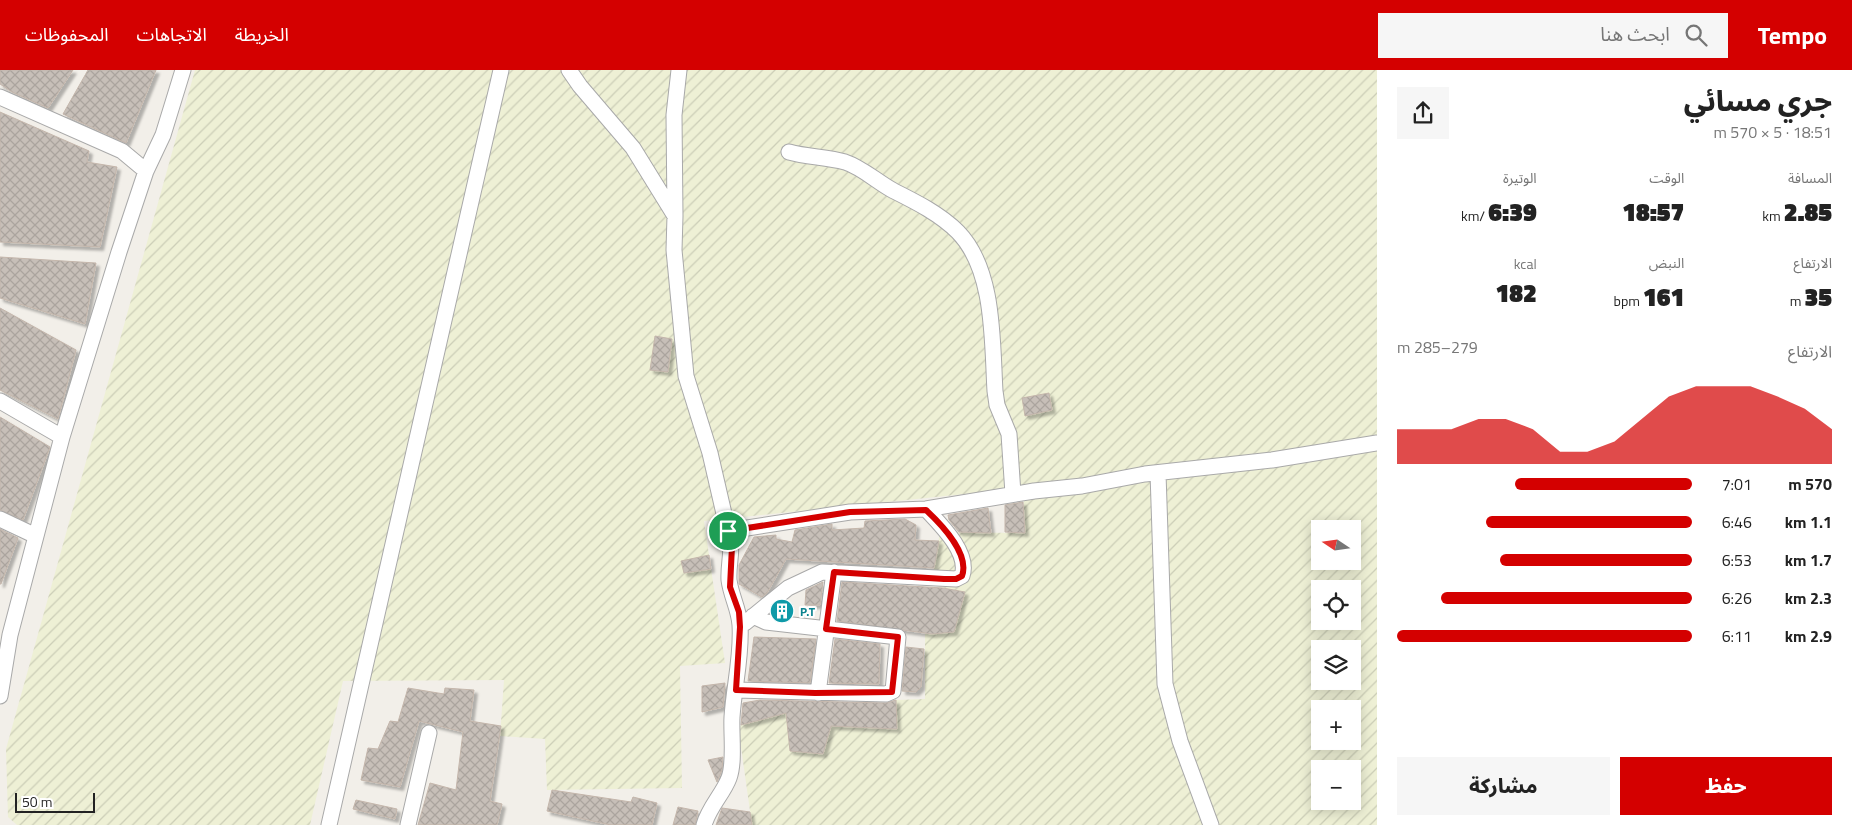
<!DOCTYPE html>
<html lang="ar">
<meta charset="utf-8">
<style>
body{margin:0;font-family:"Titillium Web","Noto Sans Arabic",sans-serif;background:#f6f6f6;color:#222;direction:rtl;height:100vh;display:flex;flex-direction:column;font-size:19px;white-space:nowrap}
*{box-sizing:border-box;margin:0}
p{font-size:16px;color:#767676}
.icon{flex:none;width:28px;height:28px;fill:none;stroke:currentColor;stroke-width:2;stroke-linecap:round;stroke-linejoin:round}
.map{position:relative;flex:1;overflow:hidden;direction:ltr}
.drawer{display:flex;flex-direction:column;background:#fff;width:475px}
.drawer>*{flex:none}
.needle{width:32px;rotate:283deg}
.tools{position:absolute;left:1311px;top:450px;display:grid;gap:10px}
.tools a{display:grid;place-items:center;width:50px;height:50px;border-radius:0px;background:#fff;box-shadow:0 2px 12px #0003;font-size:25px}
.scale{position:absolute;left:15px;bottom:12px;width:80px;box-sizing:border-box;padding-left:5px;border:2px solid #222;border-top:0;font-size:14px;line-height:18px;white-space:nowrap;color:#222;-webkit-text-stroke:4px #fff;paint-order:stroke}
.pin{position:absolute;display:grid;place-items:center;width:42px;height:42px;color:#fff;margin:-21px;border:2px solid #fff;border-radius:50%;box-shadow:0 1px 5px #0007}
.round{display:grid;place-items:center;flex:none;width:52px;height:52px;border-radius:0px;background:#f6f6f6}
.summary{display:flex;align-items:center;justify-content:space-between;height:85px;padding:0 20px}
h1{font-size:28px;font-weight:800;line-height:38px}
.figures{display:grid;grid-template-columns:repeat(3,1fr);gap:8px;height:85px;padding:5px 20px}
.figures div{display:grid;align-content:center}
.figures b{font-size:25px;font-weight:800}
.figures small{font-size:14px;font-weight:400}
.figures p{font-size:14px}
.chart{height:140px;padding:10px 20px}
.chart p{display:flex;justify-content:space-between}
.chart svg{width:100%;height:90px;margin-top:5px;fill:#d40000;opacity:.7}
.button{display:flex;gap:10px;margin-top:auto;padding:10px 20px}
.button a{flex:1;height:58px;border-radius:0px;background:#d40000;color:#fff;font-size:20px;font-weight:800;line-height:58px;text-align:center}
.button a+a{background:#f6f6f6;color:#222}
ul{padding:0 20px;list-style:none;font-size:16px}
li{display:grid;grid-template-columns:80px 60px 1fr;align-items:center;height:38px}
li i{height:12px;border-radius:6px;background:#d40000}
header{display:flex;align-items:center;gap:30px;box-sizing:border-box;height:70px;padding:0 25px;background:#d40000;color:#fff}
header strong{font-size:24px}
nav{display:flex;gap:28px;margin-inline-start:auto;font-size:18px}
.search{width:350px;height:45px;background:#f6f6f6;display:flex;align-items:center;gap:12px;box-sizing:border-box;padding:0 18px;border-radius:0px;color:#767676;font-size:19px}
main{display:flex;flex:1;min-height:0}
.map>svg:first-child{display:block}
.farmland{fill:url(#farmland-furrows);fill-rule:evenodd}
.building{fill:url(#building-cross-hatch);stroke:#c4b6ab;filter:url(#shadow)}
.lines{fill:none;stroke-linecap:round;stroke-linejoin:round}
.minor-casing{stroke:#a9a9a9;stroke-width:17}
.minor{stroke:#fff;stroke-width:15}
.route-casing{stroke:#fff;stroke-width:10}
.route{stroke:#d40000;stroke-width:6}
.labels{text-anchor:middle;dominant-baseline:central;stroke-width:4;stroke-linejoin:round;paint-order:stroke}
.culture-label{font-size:12px;font-weight:bold;fill:#0d838f;stroke:#fff;text-anchor:start}
</style>
<header>
<strong>Tempo</strong>
<div class="search"><svg class="icon" aria-label="search" viewBox="0 0 24 24"><circle cx="10" cy="10" r="6"/><path d="M15 15l6 6"/></svg>ابحث هنا</div>
<nav><a>الخريطة</a><a>الاتجاهات</a><a>المحفوظات</a></nav>
</header>
<main>
<section class="drawer">
<div class="summary"><div><h1>جري مسائي</h1><p>18:51 · 5 × 570 m</p></div><a class="round"><svg class="icon" aria-label="share" viewBox="0 0 24 24"><path d="M12 15V3M7 8l5-5 5 5M5 13v7h14v-7"/></svg></a></div>
<div class="figures">
<div><p>المسافة</p><b>2.85<small> km</small></b></div>
<div><p>الوقت</p><b>18:57</b></div>
<div><p>الوتيرة</p><b>6:39<small> /km</small></b></div>
</div>
<div class="figures">
<div><p>الارتفاع</p><b>35<small> m</small></b></div>
<div><p>النبض</p><b>161<small> bpm</small></b></div>
<div><p>kcal</p><b>182</b></div>
</div>
<div class="chart"><p><span>الارتفاع</span>279–285 m</p>
<svg viewBox="0 0 160 44" preserveAspectRatio="none"><path d="M0 44V27L10 27L20 27L30 22L40 22L50 27L60 38L70 38L80 33L90 22L100 11L110 6L120 6L130 6L140 11L150 17L160 27V44z"/></svg>
</div>
<ul>
<li><b>570 m</b>7:01<i style="width:60%"></i></li>
<li><b>1.1 km</b>6:46<i style="width:70%"></i></li>
<li><b>1.7 km</b>6:53<i style="width:65%"></i></li>
<li><b>2.3 km</b>6:26<i style="width:85%"></i></li>
<li><b>2.9 km</b>6:11<i style="width:100%"></i></li>
</ul>
<div class="button"><a>حفظ</a><a>مشاركة</a></div>
</section>
<div class="map">
<svg width="1377" height="755" viewBox="0 0 1377 755">
<defs>
<pattern id="farmland-furrows" width="10" height="10" patternUnits="userSpaceOnUse" patternTransform="scale(1.25)"><rect width="10" height="10" fill="#eef0d5"/><path d="M-1 1l2-2M0 10L10 0M9 11l2-2" fill="none" stroke="#ccceb7"/></pattern>
<pattern id="building-cross-hatch" width="8" height="8" patternUnits="userSpaceOnUse" patternTransform="scale(1.25)"><rect width="8" height="8" fill="#c7bfb8"/><path d="M0 0l8 8M0 8l8-8" fill="none" stroke="#aba49e"/></pattern>
<filter id="shadow"><feDropShadow dx="3.5" dy="3.5" stdDeviation="1" flood-color="#0004"/></filter>
</defs>
<rect width="100%" height="100%" fill="#f2efe9"/>
<path class="farmland" d="M195,0H1377V755H752L738,656L786,643L790,681L823,684L831,656L896,659V630L925,629V564L954,562L964,522L931,515L940,462L1025,463L1023,418L704,451L725,593L680,596L682,718L547,720L545,669L500,666L504,610L343,611L310,755H17L8,747L6,679ZM1320,459H1352V491H1320ZM1320,519H1352V551H1320ZM1320,579H1352V611H1320ZM1320,639H1352V671H1320ZM1320,699H1352V731H1320Z"/>
<path class="building" d="M0,0H73L48,38L12,22L0,14Z
M88,0H156L126,73L63,44Z
M0,42L89,81L87,92L117,97L100,177L0,172Z
M0,187L96,193L85,254L0,228Z
M0,238L76,280L58,349L0,320Z
M655,266L672,269L668,302L650,300Z
M1049,323L1052,340L1025,346L1022,328Z
M0,347L50,377L23,450L0,440Z
M1023,432L1025,463L1005,462V435Z
M988,438L991,463L959,462L949,450L948,445Z
M905,449L916,455L915,470L939,471L934,498L786,489L767,523L762,527L739,514V495L754,467L776,465V469L792,472L795,460L832,454V460L864,458L865,451Z
M0,459L18,468L1,514H0Z
M709,485L711,499L684,503L681,491Z
M823,512L820,535H805L806,520Z
M842,512L943,518L965,522L954,562L932,564L837,551Z
M754,567L816,569L810,613L748,611Z
M835,569L880,574L879,614L829,613Z
M906,577L924,579L921,617L916,622L902,621Z
M725,613L723,637L702,642V616Z
M408,618L444,624L445,618L474,620L470,651L501,656L490,731L502,734L497,755H418L430,713L456,720L463,662L419,651L400,717L361,710L368,678L378,679L390,651L398,652Z
M760,630L886,633L896,630L897,659L831,656L823,684L790,681L786,643L741,655L743,633Z
M723,687L722,700L717,712L708,690Z
M552,720L631,732L633,727L657,733L652,755H611L547,741Z
M356,730L397,739L395,749L353,739Z
M678,737L698,741L695,755H673Z
M722,738L750,742L752,755H716Z"/>
<g class="lines">
<g class="minor-casing">
<path id="minor" d="M569,0L580,16L633,78L675,146L674,180L686,306L710,383L728,461
M0,27L122,81L146,101
M789,82C807,87 827,87 845,92C863,98 877,112 894,121C916,132 940,144 958,162C995,200 992,272 995,321L997,335L1009,364L1013,424
M675,146L674,45L679,0
M0,331L62,367
M1158,403L1165,614L1180,671L1211,755
M0,449L36,466
M745,553L788,518L822,502L956,509L962,506C970,483 941,455 926,439
M736,620L886,624L893,621L898,567L766,552L753,546
M818,623L834,502
M0,626L10,565L62,367L119,182L146,101L163,65L183,0
M329,755L501,0
M408,755L429,663
M704,755C709,737 723,724 729,708C735,692 731,664 732,647C734,616 742,586 740,555C739,539 731,526 729,510C728,491 734,482 728,461L850,442L926,439L1034,421L1082,416L1145,404L1272,390L1377,373"/>
</g>
<use href="#minor" class="minor"/>
</g>
<g class="lines">
<g class="route-casing">
<path id="route" d="M926,440C941,454 970,484 962,506L956,509H944L834,502L826,559L898,567L892,622L815,623L736,620L740,557L739,542L730,517L732,476L728,461L850,442Z"/>
</g>
<use href="#route" class="route"/>
</g>
<defs>
<g id="building-disc" transform="scale(1.25)"><circle r="9.5" fill="#0f9aa8" stroke="#fff"/><path d="M-4-6H4V6H1V3H-1V6H-4ZM-2.5-4.3h1.7v1.8h-1.7ZM.8-4.3h1.7v1.8H.8ZM-2.5-1h1.7V.8h-1.7ZM.8-1h1.7V.8H.8Z" fill="#fff"/></g>
</defs>
<g fill-rule="evenodd">
<use href="#building-disc" x="782" y="541"/>
</g>
<g class="labels">
<g class="culture-label">
<text x="800" y="541">P.T</text>
</g>
</g>
</svg>
<div class="tools">
<a><svg class="needle" viewBox="-14 -14 28 28"><path d="M0-13l5 13h-10z" fill="#e53935"/><path d="M0 13l5-13h-10z" fill="#767676"/></svg></a>
<a><svg class="icon" aria-label="locate" viewBox="0 0 24 24"><circle cx="12" cy="12" r="6"/><path d="M12 2v4M12 18v4M2 12h4M18 12h4"/></svg></a>
<a><svg class="icon" aria-label="layers" viewBox="0 0 24 24"><path d="M12 4l9 5-9 5-9-5zM3 14l9 5 9-5"/></svg></a>
<a>+</a>
<a>−</a>
</div>
<div class="scale">50 m</div>
<div class="pin" style="left:728px;top:461px;background:#1e9e55"><svg class="icon" aria-label="arrive" viewBox="0 0 24 24"><path d="M6 21V4h12l-3 4 3 4H6"/></svg></div>
</div>
</main>
